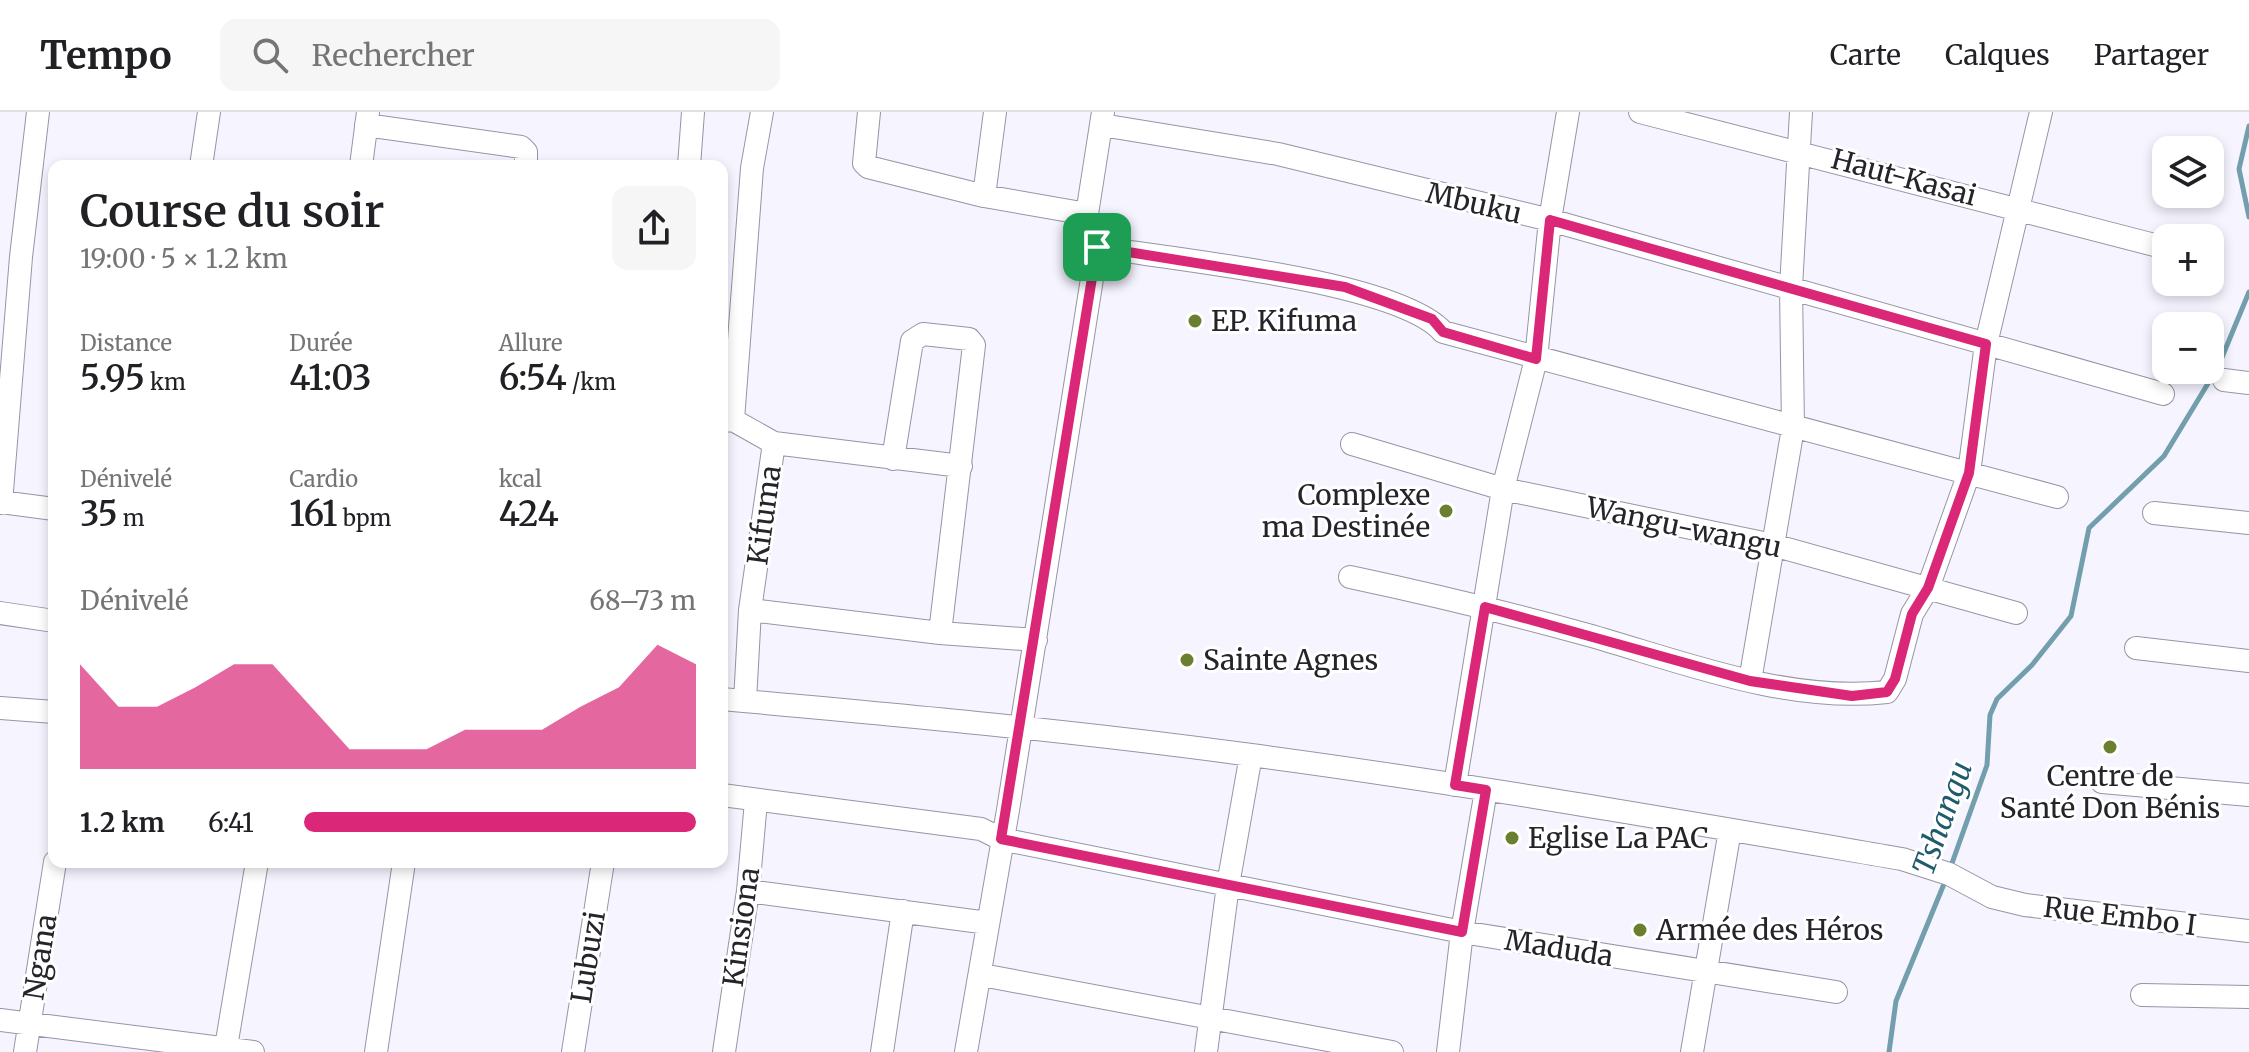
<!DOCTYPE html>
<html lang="fr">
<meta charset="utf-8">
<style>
body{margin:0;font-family:Merriweather,serif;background:#f6f6f6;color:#202124;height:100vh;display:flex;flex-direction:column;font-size:30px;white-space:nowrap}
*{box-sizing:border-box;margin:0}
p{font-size:26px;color:#757577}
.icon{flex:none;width:44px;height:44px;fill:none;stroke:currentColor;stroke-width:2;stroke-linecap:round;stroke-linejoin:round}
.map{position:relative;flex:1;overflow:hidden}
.details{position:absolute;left:48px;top:48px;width:680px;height:708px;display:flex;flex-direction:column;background:#fff;border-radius:16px;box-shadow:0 4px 12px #0003}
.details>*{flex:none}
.fabs{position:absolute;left:2152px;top:24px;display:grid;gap:16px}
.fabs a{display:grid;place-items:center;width:72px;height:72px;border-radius:16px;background:#fff;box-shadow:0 4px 12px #0003;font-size:40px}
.pin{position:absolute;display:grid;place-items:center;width:68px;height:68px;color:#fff;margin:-34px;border-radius:16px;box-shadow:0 4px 12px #0006}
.round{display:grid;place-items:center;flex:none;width:84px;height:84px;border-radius:16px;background:#f6f6f6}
.head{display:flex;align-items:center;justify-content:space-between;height:136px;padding:0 32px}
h1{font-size:44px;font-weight:600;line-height:60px}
.metrics{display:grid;grid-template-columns:repeat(3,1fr);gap:12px;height:136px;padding:8px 32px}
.metrics div{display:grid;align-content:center}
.metrics b{font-size:34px;font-weight:600}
.metrics small{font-size:22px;font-weight:400}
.metrics p{font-size:22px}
.chart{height:224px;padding:16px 32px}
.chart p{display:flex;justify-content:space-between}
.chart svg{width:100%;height:144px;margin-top:8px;fill:#db2777;opacity:.7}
ul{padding:0 32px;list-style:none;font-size:26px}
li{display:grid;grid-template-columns:128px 96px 1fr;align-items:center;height:60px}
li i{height:20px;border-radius:10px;background:#db2777}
header{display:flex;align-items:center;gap:48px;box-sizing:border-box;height:112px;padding:0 40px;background:#fff;border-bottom:2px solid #e0e0e0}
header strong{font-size:38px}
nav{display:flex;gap:44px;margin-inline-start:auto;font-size:28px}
.search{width:560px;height:72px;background:#f6f6f6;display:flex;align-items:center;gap:20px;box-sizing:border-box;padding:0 28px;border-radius:16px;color:#757577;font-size:30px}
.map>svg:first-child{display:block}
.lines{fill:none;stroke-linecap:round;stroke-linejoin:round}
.stream{stroke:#729ead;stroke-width:5}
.street-casing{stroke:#9695a5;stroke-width:24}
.street{stroke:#fff;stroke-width:22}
.route-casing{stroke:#fff;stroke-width:16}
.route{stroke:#db2777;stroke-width:10}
.poi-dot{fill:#6a7f2f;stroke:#fff;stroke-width:3}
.labels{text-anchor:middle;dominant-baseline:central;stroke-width:6;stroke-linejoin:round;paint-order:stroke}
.street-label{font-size:28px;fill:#25242a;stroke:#fff}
.poi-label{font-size:28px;fill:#25242a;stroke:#fff;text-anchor:start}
.water-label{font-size:30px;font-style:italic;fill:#205b6c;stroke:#fff}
</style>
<header>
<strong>Tempo</strong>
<div class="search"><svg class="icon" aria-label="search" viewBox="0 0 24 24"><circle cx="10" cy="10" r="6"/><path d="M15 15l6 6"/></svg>Rechercher</div>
<nav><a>Carte</a><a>Calques</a><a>Partager</a></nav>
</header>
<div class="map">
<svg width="2249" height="940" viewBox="0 0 2249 940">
<rect width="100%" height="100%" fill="#f5f4ff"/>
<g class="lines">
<path class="stream" d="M2249,14L2239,57L2249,105
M1951,754L1987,653L1990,603L1997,587L2032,553L2071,504L2089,416L2164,344L2218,255L2249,180
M1889,940L1896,889L1946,767"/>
<g class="street-casing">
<path id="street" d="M869,0L864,51L868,55L984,84L1087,102
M1640,0L2166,136
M366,13L521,35L526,40V54
M1102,13L1278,42L1550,108L2163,282
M201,54L209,0
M361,54L368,0
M689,54L693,0
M984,84L995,0
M1097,135C1171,147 1398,169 1443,220L2057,385
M2210,148H2212
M2224,268L2249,271
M733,308L752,56L762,0
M722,309L733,308L774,331L961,354
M1352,332L1503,377L1773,433L2016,501
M893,347L912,229L923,222L969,227L974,233L940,521
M0,390L54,397
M1,391L21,145L38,0
M2154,401L2249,411
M1350,465C1430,482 1509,501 1588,523C1683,550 1786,591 1887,580L1895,567L1912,502L1928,476L1969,361L1986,232L2041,0
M750,498L940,521L1036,528
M0,501L54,509
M2136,536L2249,549
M1750,569L1793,316L1791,175L1801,0
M722,587C899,603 1075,619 1251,643C1469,672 1686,710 1902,747L1949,762L1992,785L2025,793L2249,819
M745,589L750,498L774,331
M0,596L54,600
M2102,670L2249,683
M1455,673L1503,377L1536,247L1550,108L1568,0
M722,683L981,717L1001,727L1462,820L1836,880
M748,779L988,811
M982,863L1392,940
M2142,883L2249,885
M0,908L253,940
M226,935L257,750
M25,940L55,750
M376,940L404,750
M573,940L603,750
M724,940L748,779L756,689
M882,940L903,799
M966,940L1008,698L1097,135L1087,102L1103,0
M1206,940L1228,773L1251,643
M1448,940L1462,820L1486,678
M1692,940L1730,718"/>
</g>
<use href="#street" class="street"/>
</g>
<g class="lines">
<g class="route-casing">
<path id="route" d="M1550,108L1986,232L1969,361L1928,476L1912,502L1895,567L1887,580L1852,584L1750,569L1485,495L1455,673L1486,678L1462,820L1001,727L1097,135L1345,175L1432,207L1443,220L1536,247Z"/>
</g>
<use href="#route" class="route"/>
</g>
<g class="poi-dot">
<circle cx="1195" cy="209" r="8"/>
<circle cx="1446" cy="399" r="8"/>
<circle cx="1187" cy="548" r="8"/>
<circle cx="2110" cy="635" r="8"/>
<circle cx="1512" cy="726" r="8"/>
<circle cx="1640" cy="818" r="8"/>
</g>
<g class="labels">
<g class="street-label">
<text transform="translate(1904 65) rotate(15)">Haut-Kasai</text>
<text transform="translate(1474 91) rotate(13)">Mbuku</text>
<text transform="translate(764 403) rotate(-82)">Kifuma</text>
<text transform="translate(1684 415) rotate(12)">Wangu-wangu</text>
<text transform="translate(2120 804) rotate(7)">Rue Embo I</text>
<text transform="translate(741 815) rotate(-82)">Kinsiona</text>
<text transform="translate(1559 836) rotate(9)">Maduda</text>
<text transform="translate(40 845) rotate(-81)">Ngana</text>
<text transform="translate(588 845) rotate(-81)">Lubuzi</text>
</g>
<g class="poi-label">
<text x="1211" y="209">EP. Kifuma</text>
<text x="1430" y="383" text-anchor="end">Complexe<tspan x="1430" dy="32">ma Destinée</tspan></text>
<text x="1203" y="548">Sainte Agnes</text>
<text x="2110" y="664" text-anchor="middle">Centre de<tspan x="2110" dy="32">Santé Don Bénis</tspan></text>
<text x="1528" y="726">Eglise La PAC</text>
<text x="1656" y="818">Armée des Héros</text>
</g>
<g class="water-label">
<text transform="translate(1942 706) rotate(-70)">Tshangu</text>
</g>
</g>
</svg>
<div class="fabs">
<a><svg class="icon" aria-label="layers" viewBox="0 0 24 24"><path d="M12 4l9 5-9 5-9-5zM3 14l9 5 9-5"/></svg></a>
<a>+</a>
<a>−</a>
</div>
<div class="pin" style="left:1097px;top:135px;background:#1e9e55"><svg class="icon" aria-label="arrive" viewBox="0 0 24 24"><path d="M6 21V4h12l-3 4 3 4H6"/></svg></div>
<section class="details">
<div class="head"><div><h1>Course du soir</h1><p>19:00 · 5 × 1.2 km</p></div><a class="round"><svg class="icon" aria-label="share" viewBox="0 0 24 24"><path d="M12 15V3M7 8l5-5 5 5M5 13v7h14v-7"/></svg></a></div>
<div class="metrics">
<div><p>Distance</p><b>5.95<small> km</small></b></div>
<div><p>Durée</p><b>41:03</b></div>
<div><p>Allure</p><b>6:54<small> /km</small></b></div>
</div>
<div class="metrics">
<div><p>Dénivelé</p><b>35<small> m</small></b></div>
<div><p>Cardio</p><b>161<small> bpm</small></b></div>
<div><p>kcal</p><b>424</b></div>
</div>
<div class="chart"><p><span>Dénivelé</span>68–73 m</p>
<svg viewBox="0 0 160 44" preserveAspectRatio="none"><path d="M0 44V12L10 25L20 25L30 19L40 12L50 12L60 25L70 38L80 38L90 38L100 32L110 32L120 32L130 25L140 19L150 6L160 12V44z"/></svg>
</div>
<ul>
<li><b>1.2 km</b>6:41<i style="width:100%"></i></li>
</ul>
</section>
</div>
